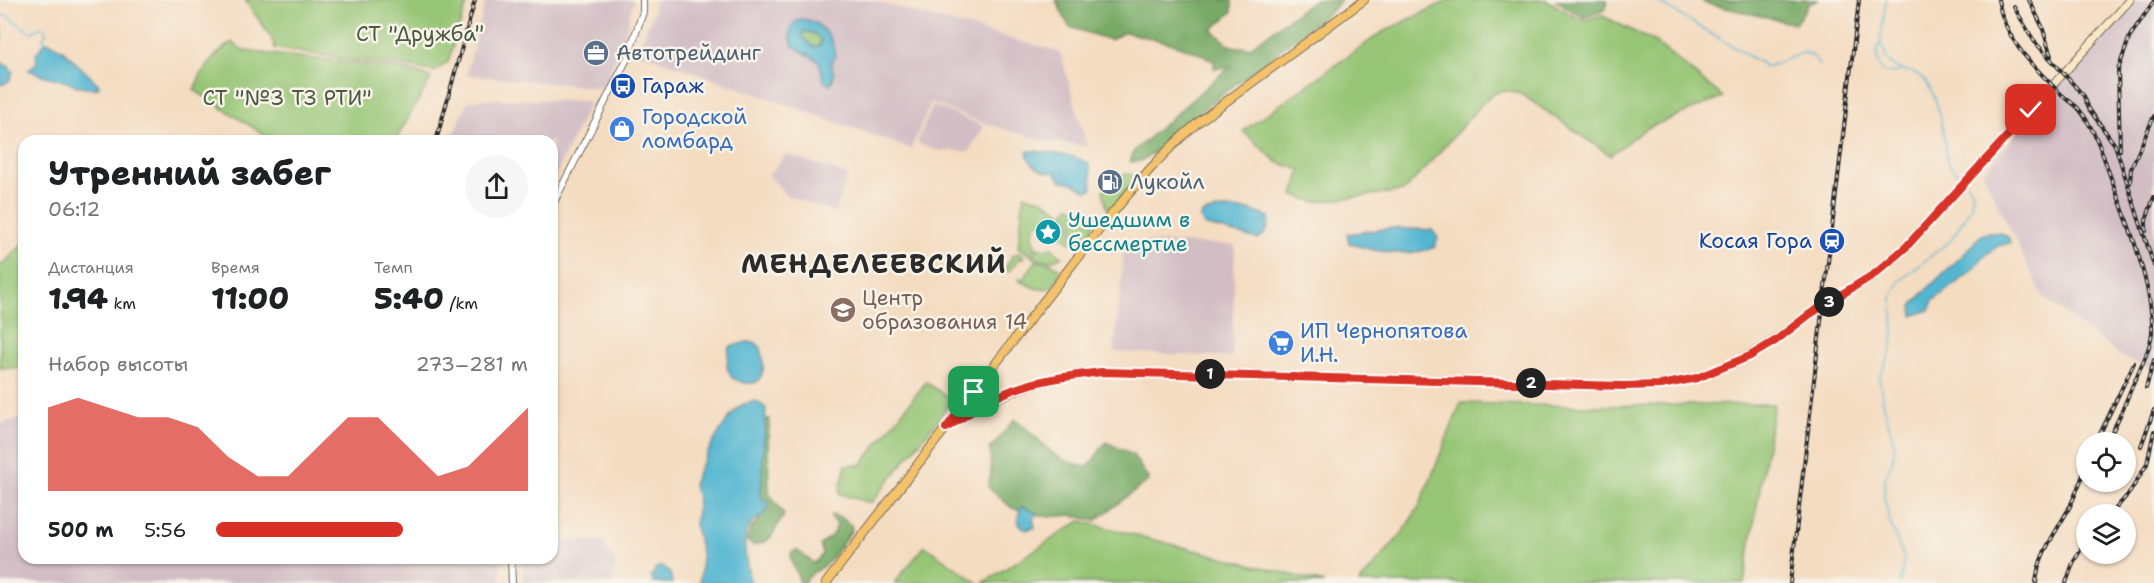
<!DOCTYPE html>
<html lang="ru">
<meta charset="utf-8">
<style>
body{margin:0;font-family:"Shantell Sans",sans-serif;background:#f6f6f6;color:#202124;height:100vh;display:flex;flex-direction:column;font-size:22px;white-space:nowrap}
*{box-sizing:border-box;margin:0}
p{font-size:20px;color:#757577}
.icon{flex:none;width:33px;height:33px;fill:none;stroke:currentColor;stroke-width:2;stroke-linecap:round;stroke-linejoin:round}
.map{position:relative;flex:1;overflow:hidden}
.sheet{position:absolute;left:18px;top:135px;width:540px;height:429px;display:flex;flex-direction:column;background:#fff;border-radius:18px;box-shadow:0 2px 4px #0004}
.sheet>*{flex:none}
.buttons{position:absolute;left:2076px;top:432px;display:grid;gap:12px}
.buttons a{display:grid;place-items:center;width:60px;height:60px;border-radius:50%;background:#fff;box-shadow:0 2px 4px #0004;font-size:30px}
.pin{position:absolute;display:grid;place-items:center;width:51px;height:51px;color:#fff;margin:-26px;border-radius:12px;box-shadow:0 3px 9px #0006}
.km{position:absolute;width:30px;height:30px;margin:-15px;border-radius:50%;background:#222;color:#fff;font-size:16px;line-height:30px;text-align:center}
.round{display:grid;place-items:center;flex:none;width:63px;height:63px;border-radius:32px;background:#f6f6f6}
.headline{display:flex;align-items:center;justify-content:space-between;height:102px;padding:0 30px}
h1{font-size:33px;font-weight:800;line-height:45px}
.stats{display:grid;grid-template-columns:repeat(3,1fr);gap:9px;height:102px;padding:6px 30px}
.stats div{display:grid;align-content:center}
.stats b{font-size:30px;font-weight:800}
.stats small{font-size:16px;font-weight:400}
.stats p{font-size:16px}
.chart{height:168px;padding:12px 30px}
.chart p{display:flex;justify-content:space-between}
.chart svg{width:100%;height:108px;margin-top:6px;fill:#d93025;opacity:.7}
ul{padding:0 30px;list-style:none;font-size:20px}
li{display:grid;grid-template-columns:96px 72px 1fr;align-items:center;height:45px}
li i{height:15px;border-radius:8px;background:#d93025}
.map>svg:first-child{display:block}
.industrial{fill:#d2bdc5}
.green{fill:#96c574;stroke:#607850;stroke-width:1.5}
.forest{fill:#78aa66;stroke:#526a48;stroke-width:1.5}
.water{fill:#53b6d1;stroke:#3f707e;stroke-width:1.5;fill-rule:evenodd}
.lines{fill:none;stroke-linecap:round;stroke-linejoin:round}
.stream{stroke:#53b6d1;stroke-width:1.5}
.tertiary-casing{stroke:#716960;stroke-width:8}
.secondary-casing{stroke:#716960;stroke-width:9}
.primary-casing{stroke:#716960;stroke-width:10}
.tertiary{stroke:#fff;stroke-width:6}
.secondary{stroke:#fae7c3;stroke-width:7}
.primary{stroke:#f3c26a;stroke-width:8}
.rail-casing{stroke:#2b2b2b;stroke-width:4}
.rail{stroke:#f7f3e8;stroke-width:1.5;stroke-dasharray:4.5;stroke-linecap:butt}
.secondary-bridge-casing{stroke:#716960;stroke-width:9;stroke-linecap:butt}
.secondary-bridge{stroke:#fae7c3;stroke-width:7}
.route-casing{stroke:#fff;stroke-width:12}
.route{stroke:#d93025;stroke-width:8}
.labels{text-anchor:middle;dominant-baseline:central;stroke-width:5;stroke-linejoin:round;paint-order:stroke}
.park-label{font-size:21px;fill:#4b5941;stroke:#f7f3e8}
.service-label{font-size:21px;fill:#4e5e75;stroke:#f7f3e8;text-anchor:start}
.transit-label{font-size:21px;fill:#164399;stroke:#f7f3e8;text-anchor:start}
.shop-label{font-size:21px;fill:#366cbe;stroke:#f7f3e8;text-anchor:start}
.culture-label{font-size:21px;fill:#0d838f;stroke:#f7f3e8;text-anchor:start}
.education-label{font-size:21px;fill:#785e54;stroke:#f7f3e8;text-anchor:start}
.district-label{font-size:27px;font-weight:bold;letter-spacing:1.5px;fill:#2b2b2b;stroke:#f7f3e8}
</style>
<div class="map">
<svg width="2154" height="583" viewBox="0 0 2154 583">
<rect width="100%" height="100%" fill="#f7f3e8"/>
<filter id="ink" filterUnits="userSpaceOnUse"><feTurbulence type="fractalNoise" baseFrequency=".0167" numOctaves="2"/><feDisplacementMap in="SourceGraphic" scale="12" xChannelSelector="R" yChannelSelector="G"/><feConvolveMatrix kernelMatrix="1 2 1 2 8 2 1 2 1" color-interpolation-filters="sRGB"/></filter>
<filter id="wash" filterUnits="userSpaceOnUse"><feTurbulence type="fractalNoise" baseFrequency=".008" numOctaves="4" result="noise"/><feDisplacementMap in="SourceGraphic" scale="24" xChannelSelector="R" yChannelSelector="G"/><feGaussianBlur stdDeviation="1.35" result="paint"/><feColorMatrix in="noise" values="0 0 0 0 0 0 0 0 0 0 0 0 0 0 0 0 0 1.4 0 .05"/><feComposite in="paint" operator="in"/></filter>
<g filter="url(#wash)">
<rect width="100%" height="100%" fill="#f4dcc1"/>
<path class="industrial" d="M486,0H633V1L626,30L603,88L466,75Z
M654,0H870L1060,52L1087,146L1044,141L978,121L931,102L911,149L638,52L653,12Z
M2138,0H2154V369L2127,360L2043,297L1983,173L2061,82Z
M484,99L590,101L552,183V141H451L468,101Z
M933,105L984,126L969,152L935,150L917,143Z
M786,154L848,175L835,212L787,196L769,175Z
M1125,241L1235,245L1232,357L1114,352Z
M24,417V558H501L500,583H0V424Z
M552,540L603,542L616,562L613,583H523V558H552Z"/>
<path class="green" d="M245,0H468L448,62L434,72L407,66L350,60L275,48L271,37Z
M1449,0H1547L1582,21L1601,15L1655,42L1723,97L1645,129L1610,155L1524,96C1509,89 1501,88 1487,98L1420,174L1403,191L1315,202L1293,195L1301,170L1277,162L1243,131L1381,33Z
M804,31L815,34L821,39L820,46L813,47L803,38Z
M232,42L242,50L253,52L406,69L431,78L395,141H274L194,90C201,71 215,53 232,42Z
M1126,174H1131L1134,178L1131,185L1112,209H1107L1103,191L1115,179Z
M1024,195L1041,199L1061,212L1054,221L1045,219L1035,225L1032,237L1036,246L1030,255L1018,247Z
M1069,206L1094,212C1097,227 1090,235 1078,245L1075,243C1077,230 1074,221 1065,212Z
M1064,214L1072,227V243L1061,235L1060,229L1056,223Z
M24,243V368H0V265L3,264Z
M1038,247L1043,249L1052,248L1062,256C1052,262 1043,262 1032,257Z
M1019,253L1024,256L1022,259L1020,258L1011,270L1002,272L1013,255Z
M1036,261L1051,263L1061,270L1058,277L1051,288L1038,289L1019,281V278L1023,279Z
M926,382L951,400L937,421L871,503L839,494L846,465H861Z
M1461,403L1576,406L1774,404L1744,583H1359L1403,532L1420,505Z
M1080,521L1324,583H983Z
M925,546L978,583H894Z"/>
<path class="forest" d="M1056,0H1232V12L1212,30L1231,46L1249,48L1314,0H1341L1331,11L1206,107L1153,154L1140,161L1130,162L1134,151L1230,66L1214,69V61C1186,45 1155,39 1125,32L1110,40L1069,27Z
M1556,0H1607L1605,10L1583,18Z
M1702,0H1818L1809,4L1795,24L1704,3Z
M763,419H770L768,438L769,493L784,515C773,531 774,543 752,545L747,541L751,528L759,520L761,513L757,505Z
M1015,419C1045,441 1047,460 1088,467L1106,442L1133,455L1149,480L1095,521L1072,515L1049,517L1012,508L988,487L991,472L990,449Z
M831,515L841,518L851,525L852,530L829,562L813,573L803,583H799C800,572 790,569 791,553L796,550L814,563L823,554L820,545C828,539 835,534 837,524L831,518Z"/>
<path class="water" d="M801,19C820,20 835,38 835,57L831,63L834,75L831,84L829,85L824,81L819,61L793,46C788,36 789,23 801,19ZM804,31L815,34L821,39L820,46L813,47L803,37Z
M45,42H49L64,51L99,85L98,88C83,90 74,84 61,80C47,76 43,77 29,70L37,62L36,54Z
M0,62L9,67L13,72L9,81L2,85L0,84Z
M1029,151C1040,151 1084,156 1089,165C1092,171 1091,182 1092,189L1087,191L1073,183L1060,180L1055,172C1042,174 1029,165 1027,152Z
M1221,209L1249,210L1269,217C1269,228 1267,233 1258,239L1204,225L1200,218L1203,213Z
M1391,228L1432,230L1438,238L1435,247C1407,258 1375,252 1349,243L1347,234Z
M1989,232L2001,233L2009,238L2010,243L1998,246L1982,258L1975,268L1933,301L1929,310L1913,316L1912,306C1928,286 1947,271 1965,253C1974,244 1976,236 1989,232Z
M747,342L756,343L761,348C763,361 767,374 755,383H744L732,378L727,367L729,347Z
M756,401L766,408L761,493L762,498L769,504C767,517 757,516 750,525C739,541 748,565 750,583H700L702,557L695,525L698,501L693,485C699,466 726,415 742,405C746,403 751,402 756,401Z
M1021,506L1038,514L1033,518L1035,527L1030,529L1029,527L1027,530C1014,523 1018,518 1021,506Z
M662,566L670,573L672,583H653L652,576L656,568Z"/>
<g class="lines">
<path class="stream" d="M1655,0L1767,67L1805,52L1814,57L1819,66
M1886,0L1880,44L1885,51L1886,59C1891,63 1895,68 1901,70C1905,72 1911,71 1915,73C1941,86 1944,140 1948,164L1965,180
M0,16L6,15C14,21 21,24 28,31L33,32L40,27L45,29L46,33L43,38L45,42
M1879,44C1875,55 1877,63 1883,72L1893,73L1902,71
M0,60V42L3,37L0,18
M1900,583L1904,558L1890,523L1884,497L1885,479L1893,459L1895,447L1883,402L1879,377L1891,352L1894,335L1892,296L1900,281L1951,240L1971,207L1973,191L1967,184"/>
</g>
</g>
<g filter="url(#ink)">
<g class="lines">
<g class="tertiary-casing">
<path id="tertiary" d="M552,206L627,59L643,12V0
M511,558L512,583"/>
</g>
<g class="secondary-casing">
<path id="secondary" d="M1843,293L1876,273L1906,247L2130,0
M949,426C1005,391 1035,379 1102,372L1624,386C1636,385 1649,386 1661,384C1718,378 1766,348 1810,314"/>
</g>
<g class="primary-casing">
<path id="primary" d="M826,583L1102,226C1133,188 1163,151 1201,120L1364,0"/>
</g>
<use href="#tertiary" class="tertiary"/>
<use href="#secondary" class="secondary"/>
<use href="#primary" class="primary"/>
<g class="rail-casing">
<path id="rail" d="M1998,0C2005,39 2029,62 2056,89C2062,96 2070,101 2077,107C2095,127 2103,156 2112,181C2128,222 2154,290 2152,333C2149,353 2139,371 2131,389C2124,407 2116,425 2107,442
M2029,0L2042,26L2051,56
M2014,7L2034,41L2084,96L2089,109L2115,145L2154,266
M436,141L475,0
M2120,150L2118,70L2130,36L2154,1
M2130,183L2131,169L2154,116
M2146,231V220L2154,197
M2146,388L2154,360
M2096,442L2134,363
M2141,446L2154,410
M2111,514L2130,492L2147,464L2154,431
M1790,583L1859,0
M2036,583C2038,553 2057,532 2070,506C2076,494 2081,480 2086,467
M2066,583L2073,563L2086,541"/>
</g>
<use href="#rail" class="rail"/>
<g class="secondary-bridge-casing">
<path id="secondary-bridge" d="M1810,314L1843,293"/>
</g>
<use href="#secondary-bridge" class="secondary-bridge"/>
</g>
</g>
<g class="lines" filter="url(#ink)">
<g class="route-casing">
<path id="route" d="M974,392L946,428C965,416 983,404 1003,394C1034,380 1068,376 1102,372L1624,386L1661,385L1697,378L1750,356L1775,341L1810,314L1876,273L1906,247L2031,110"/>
</g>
<use href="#route" class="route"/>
</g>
<defs>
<g id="office-disc" transform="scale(1.35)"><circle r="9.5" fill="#5c6f8a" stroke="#f7f3e8"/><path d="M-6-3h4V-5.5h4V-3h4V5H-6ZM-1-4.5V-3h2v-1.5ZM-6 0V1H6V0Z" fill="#fff"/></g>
<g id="bus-disc" transform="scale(1.35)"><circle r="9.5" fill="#1a4fb4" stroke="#f7f3e8"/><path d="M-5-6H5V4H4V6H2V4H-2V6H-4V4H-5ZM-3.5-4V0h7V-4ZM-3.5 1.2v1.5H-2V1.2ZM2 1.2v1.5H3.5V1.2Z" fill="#fff"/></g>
<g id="shop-disc" transform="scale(1.35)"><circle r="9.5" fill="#3f7fe0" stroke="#f7f3e8"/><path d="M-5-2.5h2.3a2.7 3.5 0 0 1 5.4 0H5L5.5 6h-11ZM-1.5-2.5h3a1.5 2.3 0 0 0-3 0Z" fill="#fff"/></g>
<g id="fuel-disc" transform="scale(1.35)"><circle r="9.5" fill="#5c6f8a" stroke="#f7f3e8"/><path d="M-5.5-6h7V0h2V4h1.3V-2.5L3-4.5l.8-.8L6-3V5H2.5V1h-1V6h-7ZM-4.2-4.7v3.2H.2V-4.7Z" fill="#fff"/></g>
<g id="sight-disc" transform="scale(1.35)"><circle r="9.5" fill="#0f9aa8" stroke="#f7f3e8"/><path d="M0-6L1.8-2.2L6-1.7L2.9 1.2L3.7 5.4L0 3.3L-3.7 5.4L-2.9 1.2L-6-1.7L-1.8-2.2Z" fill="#fff"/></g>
<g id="station-disc" transform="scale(1.35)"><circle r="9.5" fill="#1a4fb4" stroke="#f7f3e8"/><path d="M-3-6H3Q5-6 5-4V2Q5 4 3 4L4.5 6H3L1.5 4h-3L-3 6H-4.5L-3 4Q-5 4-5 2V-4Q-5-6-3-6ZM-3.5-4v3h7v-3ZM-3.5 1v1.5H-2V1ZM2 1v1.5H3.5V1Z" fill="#fff"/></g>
<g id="school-disc" transform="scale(1.35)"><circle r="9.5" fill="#8d6e63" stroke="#f7f3e8"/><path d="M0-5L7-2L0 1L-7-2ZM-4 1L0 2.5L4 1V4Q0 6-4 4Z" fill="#fff"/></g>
<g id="supermarket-disc" transform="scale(1.35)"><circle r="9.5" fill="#3f7fe0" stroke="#f7f3e8"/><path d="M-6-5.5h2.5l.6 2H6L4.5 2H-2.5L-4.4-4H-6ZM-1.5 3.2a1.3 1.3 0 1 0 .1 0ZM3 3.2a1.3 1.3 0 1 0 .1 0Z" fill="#fff"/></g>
</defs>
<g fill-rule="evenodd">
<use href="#office-disc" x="596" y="53"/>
<use href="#bus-disc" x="623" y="86"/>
<use href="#shop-disc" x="622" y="129"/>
<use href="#fuel-disc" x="1110" y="182"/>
<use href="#sight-disc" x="1048" y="232"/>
<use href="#station-disc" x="1832" y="241"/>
<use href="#school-disc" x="843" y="310"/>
<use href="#supermarket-disc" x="1281" y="343"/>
</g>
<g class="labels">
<g class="park-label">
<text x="420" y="34">СТ "Дружба"</text>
<text x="287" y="98">СТ "№3 ТЗ РТИ"</text>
</g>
<g class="service-label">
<text x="616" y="53">Автотрейдинг</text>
<text x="1130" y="182">Лукойл</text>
</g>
<g class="transit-label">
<text x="642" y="86">Гараж</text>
<text x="1812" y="241" text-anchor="end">Косая Гора</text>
</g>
<g class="shop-label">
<text x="642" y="117">Городской<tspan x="642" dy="24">ломбард</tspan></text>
<text x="1300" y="331">ИП Чернопятова<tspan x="1300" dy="24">И.Н.</tspan></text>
</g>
<g class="culture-label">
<text x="1068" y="220">Ушедшим в<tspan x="1068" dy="24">бессмертие</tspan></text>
</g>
<g class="education-label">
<text x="862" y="298">Центр<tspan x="862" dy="24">образования 14</tspan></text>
</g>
<g class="district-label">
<text x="874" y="263">МЕНДЕЛЕЕВСКИЙ</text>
</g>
</g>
</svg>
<div class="buttons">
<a><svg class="icon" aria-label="locate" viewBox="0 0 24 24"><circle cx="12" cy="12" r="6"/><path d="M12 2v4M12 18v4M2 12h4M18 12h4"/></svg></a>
<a><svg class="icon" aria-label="layers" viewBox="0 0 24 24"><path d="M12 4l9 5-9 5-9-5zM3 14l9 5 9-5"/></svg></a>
</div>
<div class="pin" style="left:974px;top:392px;background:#1e9e55"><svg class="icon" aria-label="arrive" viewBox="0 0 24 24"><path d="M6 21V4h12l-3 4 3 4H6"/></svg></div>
<div class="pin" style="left:2031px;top:110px;background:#d93025"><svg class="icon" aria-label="check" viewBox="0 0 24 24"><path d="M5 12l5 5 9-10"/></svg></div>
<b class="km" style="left:1210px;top:374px">1</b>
<b class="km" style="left:1531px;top:383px">2</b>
<b class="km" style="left:1829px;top:302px">3</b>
<section class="sheet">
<div class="headline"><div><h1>Утренний забег</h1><p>06:12</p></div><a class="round"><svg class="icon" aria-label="share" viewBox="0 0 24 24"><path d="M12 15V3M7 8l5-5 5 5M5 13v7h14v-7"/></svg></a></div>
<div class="stats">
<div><p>Дистанция</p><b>1.94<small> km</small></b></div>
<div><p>Время</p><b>11:00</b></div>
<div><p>Темп</p><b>5:40<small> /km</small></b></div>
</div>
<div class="chart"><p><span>Набор высоты</span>273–281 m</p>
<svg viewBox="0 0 160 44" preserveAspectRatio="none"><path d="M0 44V10L10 6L20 10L30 14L40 14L50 18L60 30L70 38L80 38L90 26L100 14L110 14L120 26L130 38L140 34L150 22L160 10V44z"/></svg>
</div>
<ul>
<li><b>500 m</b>5:56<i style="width:60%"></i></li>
</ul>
</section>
</div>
